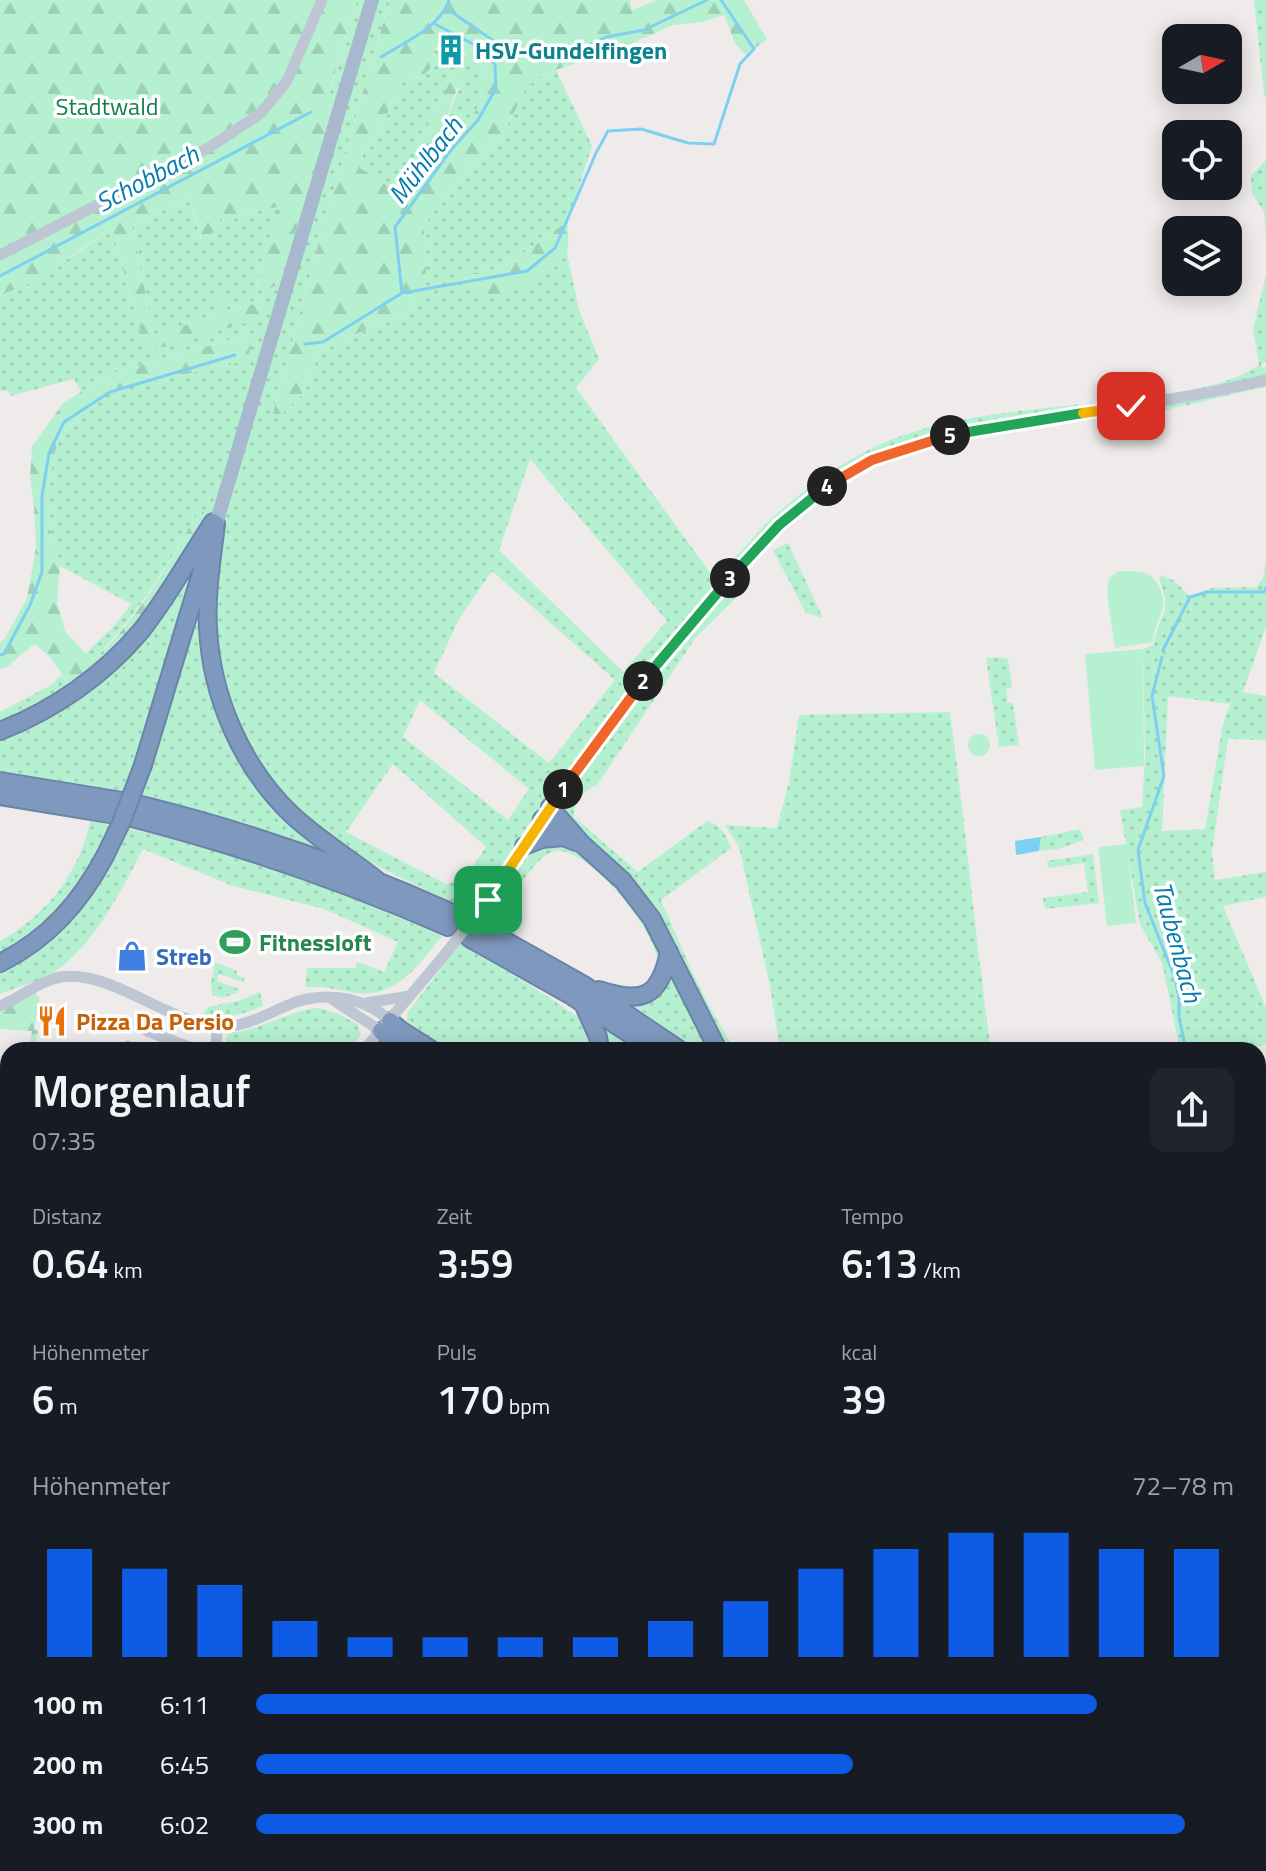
<!DOCTYPE html>
<html lang="de">
<meta charset="utf-8">
<style>
body{margin:0;font-family:"Titillium Web",sans-serif;background:#20242c;color:#f1f3f6;height:100vh;display:flex;flex-direction:column;font-size:30px;white-space:nowrap}
*{box-sizing:border-box;margin:0}
p{font-size:26px;color:#9ea1a6}
.icon{flex:none;width:44px;height:44px;fill:none;stroke:currentColor;stroke-width:2;stroke-linecap:round;stroke-linejoin:round}
.map{position:relative;flex:1;overflow:hidden}
.side{position:absolute;left:0px;top:1042px;width:1266px;height:830px;display:flex;flex-direction:column;background:#171b24;border-radius:24px 24px 0 0;box-shadow:0 4px 20px #0003}
.side>*{flex:none}
.needle{width:52px;rotate:81deg}
.buttons{position:absolute;left:1162px;top:24px;display:grid;gap:16px}
.buttons a{display:grid;place-items:center;width:80px;height:80px;border-radius:16px;background:#171b24;box-shadow:0 4px 20px #0003;font-size:40px}
.pin{position:absolute;display:grid;place-items:center;width:68px;height:68px;color:#fff;margin:-34px;border-radius:16px;box-shadow:0 4px 12px #0006}
.km{position:absolute;width:40px;height:40px;margin:-20px;border-radius:50%;background:#222;color:#fff;font-size:22px;line-height:40px;text-align:center}
.round{display:grid;place-items:center;flex:none;width:84px;height:84px;border-radius:16px;background:#20242c}
.head{display:flex;align-items:center;justify-content:space-between;height:136px;padding:0 32px}
h1{font-size:44px;font-weight:600;line-height:60px}
.figures{display:grid;grid-template-columns:repeat(3,1fr);gap:12px;height:136px;padding:8px 32px}
.figures div{display:grid;align-content:center}
.figures b{font-size:40px;font-weight:600}
.figures small{font-size:22px;font-weight:400}
.figures p{font-size:22px}
.chart{height:224px;padding:16px 32px}
.chart p{display:flex;justify-content:space-between}
.chart svg{width:100%;height:144px;margin-top:8px;stroke:#0e5be6;stroke-width:6}
ul{padding:0 32px;list-style:none;font-size:26px}
li{display:grid;grid-template-columns:128px 96px 1fr;align-items:center;height:60px}
li i{height:20px;border-radius:10px;background:#0e5be6}
.map>svg:first-child{display:block}
.grass{fill:url(#grass-dots);fill-rule:evenodd}
.forest{fill:url(#forest-firs);fill-rule:evenodd}
.pitch{fill:#b5f1d1}
.water{fill:url(#water-ripples)}
.lines{fill:none;stroke-linecap:round;stroke-linejoin:round}
.stream{stroke:#7fd0f0;stroke-width:3}
.highway-casing{stroke:#6a84aa;stroke-width:20}
.minor{stroke:#bdc6d2;stroke-width:11}
.major{stroke:#a8b8cd;stroke-width:14}
.highway{stroke:#7f99be;stroke-width:16}
.highway-bridge-casing{stroke:#6a84aa;stroke-width:20;stroke-linecap:butt}
.minor-bridge{stroke:#bdc6d2;stroke-width:11}
.highway-bridge{stroke:#7f99be;stroke-width:16}
.split-1-casing{stroke:#fff;stroke-width:16}
.split-2-casing{stroke:#fff;stroke-width:16}
.split-3-casing{stroke:#fff;stroke-width:16}
.split-4-casing{stroke:#fff;stroke-width:16}
.split-5-casing{stroke:#fff;stroke-width:16}
.split-6-casing{stroke:#fff;stroke-width:16}
.split-7-casing{stroke:#fff;stroke-width:16}
.split-1{stroke:#f5b400;stroke-width:10}
.split-2{stroke:#f0652b;stroke-width:10}
.split-3{stroke:#22a559;stroke-width:10}
.split-4{stroke:#22a559;stroke-width:10}
.split-5{stroke:#f0652b;stroke-width:10}
.split-6{stroke:#22a559;stroke-width:10}
.split-7{stroke:#f5b400;stroke-width:10}
.labels{text-anchor:middle;dominant-baseline:central;stroke-width:7;stroke-linejoin:round;paint-order:stroke}
.culture-label{font-size:24px;font-weight:bold;fill:#0d838f;stroke:#fff;text-anchor:start}
.park-label{font-size:24px;fill:#117e50;stroke:#fff}
.leisure-label{font-size:24px;font-weight:bold;fill:#27864d;stroke:#fff;text-anchor:start}
.shop-label{font-size:24px;font-weight:bold;fill:#366cbe;stroke:#fff;text-anchor:start}
.food-label{font-size:24px;font-weight:bold;fill:#c56008;stroke:#fff;text-anchor:start}
.water-label{font-size:26px;font-style:italic;fill:#047bac;stroke:#fff}
</style>
<div class="map">
<svg width="1266" height="1871" viewBox="0 0 1266 1871">
<defs>
<pattern id="grass-dots" width="8" height="8" patternUnits="userSpaceOnUse" patternTransform="scale(2)"><rect width="8" height="8" fill="#b5f1d1"/><path d="M2 2h.1M6 6h.1" fill="none" stroke="#9dd0b6" stroke-width="1.8" stroke-linecap="round"/></pattern>
<pattern id="forest-firs" width="22" height="20" patternUnits="userSpaceOnUse" patternTransform="scale(2)"><rect width="22" height="20" fill="#b5f1d1"/><path d="M5 1l3.5 6h-7zM16 11l3.5 6h-7z" fill="#9dd0b6"/></pattern>
<pattern id="water-ripples" width="26" height="14" patternUnits="userSpaceOnUse" patternTransform="scale(2)"><rect width="26" height="14" fill="#7fd0f0"/><path d="M2 4q2-2 4 0t4 0M15 11q2-2 4 0t4 0" fill="none" stroke="#6aabc5"/></pattern>
</defs>
<rect width="100%" height="100%" fill="#efebeb"/>
<path class="grass" d="M357,0H390L319,241L273,414L301,396L321,350L365,330L405,316L422,291L426,272L424,225L470,166L505,131L526,87L544,74L556,70L592,146L568,221L501,269L468,274L556,266L567,253L579,310L599,359L576,388L711,574C735,563 750,539 769,521C811,482 859,449 913,432C989,408 1077,408 1155,395C1191,390 1228,386 1259,365L1253,329L1266,274V362L1261,364L1262,368L1266,367V387C1221,396 1175,410 1129,416C1030,429 916,428 831,489C793,516 760,550 730,585L737,595L735,599L696,637L598,784C582,793 575,798 574,817L638,872L707,821C722,826 726,834 731,848L661,900C683,950 704,1004 736,1050H697L606,986L628,990L646,986C649,982 655,976 657,971C667,940 587,844 555,851C534,856 507,904 497,922L483,918L353,854L341,861L0,775V712L53,684L61,675L71,687L149,612L200,509C169,564 137,616 92,661L84,655L114,626L131,604L60,566L51,542L47,490L58,439L84,411L114,390L160,378L253,333L116,372L81,392L74,379L11,396L8,391H0V295C42,278 76,255 112,228L146,351L258,319L264,301L227,311L223,292L218,316L154,335L132,226L189,198L201,239L220,219L279,207L256,288L268,292L280,280L334,108L329,94ZM530,459L667,621L623,672L499,550ZM492,571L615,680L549,763L434,673L459,619ZM420,700L529,789L508,820L403,737ZM393,764L486,847L463,881L446,884L346,832Z
M1254,0H1266V99L1264,95Z
M435,49L457,65L467,52L481,66C485,98 478,124 446,135L441,133L459,88L455,71L417,148L418,158L399,186L386,184L360,168L363,155L386,118L391,102L403,83L413,78L421,77L430,69Z
M1266,160V239L1264,212L1252,193L1251,176Z
M788,543L821,614L823,618L806,613L773,550Z
M1266,560V627L1243,692L1266,696V740L1228,739L1212,852L1215,880L1266,872V897L1223,906L1266,1008V1044L1249,1050H1180L1162,963L1140,924L1120,810L1142,807L1145,756L1143,649L1154,644C1159,609 1174,618 1159,579L1161,575L1175,581L1190,597L1211,588L1257,587L1263,578ZM1168,696L1230,704L1223,724L1205,829L1162,831Z
M997,657L1008,659L1012,688L1006,689L1008,703H1013L1019,745L999,747L986,658Z
M950,712C965,822 975,933 990,1044L961,1050H780L770,986L739,847L725,825L777,828L789,782L799,715Z
M90,821C212,843 329,886 442,936C420,963 396,999 356,993C337,990 326,986 305,987L307,968H355L358,962L384,972L398,942L324,909L233,886L143,849C120,893 97,940 57,970C42,981 17,987 0,994V941C47,915 79,873 90,821Z
M1080,829L1084,840L1058,849L1039,851L1041,837Z
M1093,854L1099,903L1045,909L1043,898L1088,892L1084,863L1048,868L1047,861Z
M460,944L527,983L583,1020L597,1050H453L415,1030L407,1021L408,1012Z
M215,962L237,971L236,975L245,978L243,982L219,974L217,981L239,989L237,993L222,998L212,995L211,983Z
M260,992L263,1006C241,1015 225,1020 202,1016L208,1007L238,1001Z
M318,1008L337,1013L357,1024L361,1035L348,1050H225L227,1033C260,1031 286,1011 318,1008Z
M604,1025L642,1050H606L601,1026Z
M1258,1236L1266,1249V1296L1263,1291L1258,1292Z
M351,1864H541L521,1871H353Z"/>
<path class="forest" d="M0,0H357L329,93L337,98L334,108L280,281L267,292L256,289L278,207L221,219L217,230L202,240L189,198L132,226L154,334L218,316L215,294L224,292L228,311L265,301L259,319L146,352L112,228L34,282L0,295Z
M390,0H630L632,10L657,0H744L767,39L746,55L735,43L724,15L703,22L673,25L629,45L544,74L526,88L505,131L470,166L424,225L426,272L422,291L405,316L365,330L321,350L301,396L279,417L273,414L319,241ZM445,36L481,66C485,97 478,124 446,135L441,133L462,75L455,71L417,148L418,158L399,186L386,184L360,168L363,155L386,118L391,102L403,83L413,78L421,77L430,69L435,49Z
M568,221C567,230 570,245 567,253C563,262 551,269 543,274C519,291 486,305 462,282L468,274L501,269Z
M254,333L247,361L114,390L84,411L58,439L47,490L51,542L60,566L57,602L65,631L92,661C139,619 170,562 200,508L205,515C181,564 153,611 115,651C102,664 86,676 71,687C57,669 54,657 34,644L6,668L0,669V642L4,640L27,598L36,548L34,506L30,478L32,446L64,402L116,372Z
M35,993L40,999L34,1029L38,1031L34,1050H29L32,1031L0,1029V1012Z"/>
<path class="pitch" d="M1118,571C1126,572 1137,570 1145,573C1158,577 1167,599 1162,612C1156,626 1155,626 1153,642L1115,648L1107,593L1109,578Z
M1143,649L1144,766L1095,770L1085,654Z
M968 745a11 11 0 1 1 22 0a11 11 0 1 1-22 0Z
M1127,844L1136,923L1107,926L1098,847Z"/>
<path class="water" d="M1041,837L1039,851L1016,855L1015,841Z
M1258,1715L1266,1723V1871H1172V1864H1258Z"/>
<g class="lines">
<path class="stream" d="M446,8L498,44L521,55L549,58L577,50L606,37L644,30L707,0
M381,57C403,43 441,27 449,0
M0,276L311,112
M402,293L527,271L555,248L596,153L608,131L641,129L688,143L714,144L740,64L754,49L721,0
M305,344L323,342L402,293L395,227L451,150L478,120L496,88L495,64L473,44L433,23
M1163,650L1190,597L1207,592H1264L1266,588
M0,655L4,654L30,605L42,572V496L49,453L64,422L110,392L235,355
M1162,657L1152,696L1164,776L1138,850L1145,903L1175,978L1179,998V1017L1186,1050
M1258,1270L1266,1278"/>
<g class="highway-casing">
<path id="highway" d="M216,524C212,558 206,593 208,627C211,696 241,765 290,813C316,838 349,858 377,880
M0,731C54,710 104,675 141,631C168,597 189,558 213,522
M143,765L205,560
M0,781L122,801
M0,796L115,815
M137,804C248,831 353,868 457,915
M550,807L582,844L623,881L652,919L718,1050
M132,818C242,846 345,882 448,927
M542,819L563,837L576,842
M524,846L542,839L563,837
M479,926L584,985L680,1050
M469,938L570,995L654,1050
M0,963C48,939 80,903 105,856
M599,990C643,1004 659,998 669,952
M584,1006L598,1037L600,1050
M390,1021L402,1031L432,1050
M381,1031L399,1048
M1258,1611L1266,1617
M1258,1626L1266,1635
M1258,1652L1266,1661"/>
</g>
<path class="minor" d="M0,255L210,147L260,114L287,81L322,0
M488,900C550,807 613,717 684,631C745,559 806,483 898,450C945,432 996,427 1046,419C1120,408 1193,397 1266,380
M333,1000L381,1031
M366,1003L410,996
M0,1006C20,998 39,981 61,977C109,969 168,1023 218,1026C246,1028 268,1013 293,1003C326,991 365,997 390,1021
M147,1031L197,1050
M127,1050L128,1046
M216,1050L217,1026
M364,1050L442,958
M0,1250L8,1248
M0,1402L8,1392
M0,1547L8,1545
M0,1659L8,1657
M0,1859L8,1857
M44,1864L46,1871
M216,1864L218,1871
M343,1871L349,1869"/>
<path class="major" d="M216,524L372,0"/>
<use href="#highway" class="highway"/>
<g class="highway-bridge-casing">
<path id="highway-bridge" d="M105,856L121,823L143,765"/>
</g>
<path class="minor-bridge" d="M442,958L488,900"/>
<use href="#highway-bridge" class="highway-bridge"/>
</g>
<g class="lines">
<g class="split-1-casing">
<path id="split-1" d="M488,900L563,789"/>
</g>
<g class="split-2-casing">
<path id="split-2" d="M563,789L643,681"/>
</g>
<g class="split-3-casing">
<path id="split-3" d="M643,681L730,578"/>
</g>
<g class="split-4-casing">
<path id="split-4" d="M730,578L779,525L827,486"/>
</g>
<g class="split-5-casing">
<path id="split-5" d="M827,486L872,460L950,435"/>
</g>
<g class="split-6-casing">
<path id="split-6" d="M950,435L1083,413"/>
</g>
<g class="split-7-casing">
<path id="split-7" d="M1083,413L1131,406"/>
</g>
<use href="#split-1" class="split-1"/>
<use href="#split-2" class="split-2"/>
<use href="#split-3" class="split-3"/>
<use href="#split-4" class="split-4"/>
<use href="#split-5" class="split-5"/>
<use href="#split-6" class="split-6"/>
<use href="#split-7" class="split-7"/>
</g>
<defs>
<g id="building-bare" transform="scale(2.4)"><path d="M-4-6H4V6H1V3H-1V6H-4ZM-2.5-4.3h1.7v1.8h-1.7ZM.8-4.3h1.7v1.8H.8ZM-2.5-1h1.7V.8h-1.7ZM.8-1h1.7V.8H.8Z" fill="#0f9aa8" stroke="#fff" stroke-width="2.5" paint-order="stroke"/></g>
<g id="stadium-bare" transform="scale(2.4)"><path d="M0-5a6.5 5 0 1 0 0 10a6.5 5 0 1 0 0-10ZM-3.5-1.8h7v3.6h-7Z" fill="#2e9e5b" stroke="#fff" stroke-width="2.5" paint-order="stroke"/></g>
<g id="shop-bare" transform="scale(2.4)"><path d="M-5-2.5h2.3a2.7 3.5 0 0 1 5.4 0H5L5.5 6h-11ZM-1.5-2.5h3a1.5 2.3 0 0 0-3 0Z" fill="#3f7fe0" stroke="#fff" stroke-width="2.5" paint-order="stroke"/></g>
<g id="restaurant-bare" transform="scale(2.4)"><path d="M-5-6h1v4h1v-4h1v4h1v-4h1v5L-1.5 .5V6h-2V.5L-5-1ZM5-6V6H3V1.5H1.5Q1.5-4 5-6Z" fill="#e8710a" stroke="#fff" stroke-width="2.5" paint-order="stroke"/></g>
</defs>
<g fill-rule="evenodd">
<use href="#building-bare" x="451" y="50"/>
<use href="#stadium-bare" x="235" y="942"/>
<use href="#shop-bare" x="132" y="956"/>
<use href="#restaurant-bare" x="52" y="1021"/>
</g>
<g class="labels">
<g class="culture-label">
<text x="475" y="50">HSV-Gundelfingen</text>
</g>
<g class="park-label">
<text x="107" y="106">Stadtwald</text>
</g>
<g class="leisure-label">
<text x="259" y="942">Fitnessloft</text>
</g>
<g class="shop-label">
<text x="156" y="956">Streb</text>
</g>
<g class="food-label">
<text x="76" y="1021">Pizza Da Persio</text>
</g>
<g class="water-label">
<text transform="translate(425 160) rotate(-52)">Mühlbach</text>
<text transform="translate(147 178) rotate(-28)">Schobbach</text>
<text transform="translate(1178 942) rotate(75)">Taubenbach</text>
</g>
</g>
</svg>
<div class="buttons">
<a><svg class="needle" viewBox="-14 -14 28 28"><path d="M0-13l5 13h-10z" fill="#e53935"/><path d="M0 13l5-13h-10z" fill="#9ea1a6"/></svg></a>
<a><svg class="icon" aria-label="locate" viewBox="0 0 24 24"><circle cx="12" cy="12" r="6"/><path d="M12 2v4M12 18v4M2 12h4M18 12h4"/></svg></a>
<a><svg class="icon" aria-label="layers" viewBox="0 0 24 24"><path d="M12 4l9 5-9 5-9-5zM3 14l9 5 9-5"/></svg></a>
</div>
<div class="pin" style="left:488px;top:900px;background:#1e9e55"><svg class="icon" aria-label="arrive" viewBox="0 0 24 24"><path d="M6 21V4h12l-3 4 3 4H6"/></svg></div>
<div class="pin" style="left:1131px;top:406px;background:#d93025"><svg class="icon" aria-label="check" viewBox="0 0 24 24"><path d="M5 12l5 5 9-10"/></svg></div>
<b class="km" style="left:563px;top:789px">1</b>
<b class="km" style="left:643px;top:681px">2</b>
<b class="km" style="left:730px;top:578px">3</b>
<b class="km" style="left:827px;top:486px">4</b>
<b class="km" style="left:950px;top:435px">5</b>
<section class="side">
<div class="head"><div><h1>Morgenlauf</h1><p>07:35</p></div><a class="round"><svg class="icon" aria-label="share" viewBox="0 0 24 24"><path d="M12 15V3M7 8l5-5 5 5M5 13v7h14v-7"/></svg></a></div>
<div class="figures">
<div><p>Distanz</p><b>0.64<small> km</small></b></div>
<div><p>Zeit</p><b>3:59</b></div>
<div><p>Tempo</p><b>6:13<small> /km</small></b></div>
</div>
<div class="figures">
<div><p>Höhenmeter</p><b>6<small> m</small></b></div>
<div><p>Puls</p><b>170<small> bpm</small></b></div>
<div><p>kcal</p><b>39</b></div>
</div>
<div class="chart"><p><span>Höhenmeter</span>72–78 m</p>
<svg viewBox="0 0 160 44" preserveAspectRatio="none"><path d="M5 44V11M15 44V17M25 44V22M35 44V33M45 44V38M55 44V38M65 44V38M75 44V38M85 44V33M95 44V27M105 44V17M115 44V11M125 44V6M135 44V6M145 44V11M155 44V11"/></svg>
</div>
<ul>
<li><b>100 m</b>6:11<i style="width:86%"></i></li>
<li><b>200 m</b>6:45<i style="width:61%"></i></li>
<li><b>300 m</b>6:02<i style="width:95%"></i></li>
</ul>
</section>
</div>
